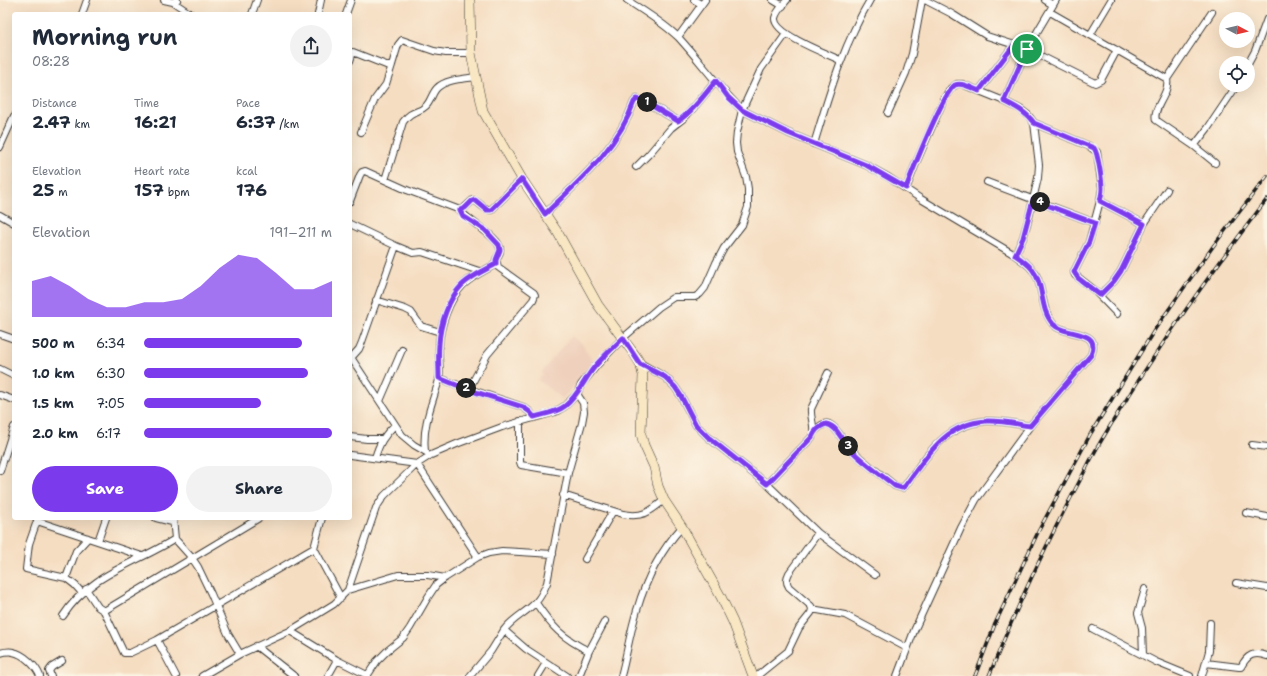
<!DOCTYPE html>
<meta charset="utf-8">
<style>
body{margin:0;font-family:"Shantell Sans",sans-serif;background:#f2f2f3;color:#1f2937;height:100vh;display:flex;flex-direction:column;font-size:15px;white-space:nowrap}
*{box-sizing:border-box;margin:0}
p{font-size:13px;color:#747a83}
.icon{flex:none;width:22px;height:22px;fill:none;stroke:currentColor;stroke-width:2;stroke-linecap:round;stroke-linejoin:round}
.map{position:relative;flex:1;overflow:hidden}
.details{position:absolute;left:12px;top:12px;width:340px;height:508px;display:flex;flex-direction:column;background:#fff;border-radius:4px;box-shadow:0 4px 16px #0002}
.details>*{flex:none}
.needle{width:26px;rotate:97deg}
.tools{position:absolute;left:1219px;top:12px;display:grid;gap:8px}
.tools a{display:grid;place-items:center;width:36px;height:36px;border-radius:50%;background:#fff;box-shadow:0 4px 16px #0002;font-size:20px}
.pin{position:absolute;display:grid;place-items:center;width:34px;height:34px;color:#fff;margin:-17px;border:2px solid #fff;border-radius:50%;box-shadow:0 1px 4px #0007}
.km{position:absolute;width:20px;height:20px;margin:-10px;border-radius:50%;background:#222;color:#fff;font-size:11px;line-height:20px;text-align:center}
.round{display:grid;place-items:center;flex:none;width:42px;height:42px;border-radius:21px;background:#f2f2f3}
.overview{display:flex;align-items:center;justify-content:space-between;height:68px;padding:0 20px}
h1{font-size:22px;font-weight:700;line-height:30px}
.figures{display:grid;grid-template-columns:repeat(3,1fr);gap:6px;height:68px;padding:4px 20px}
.figures div{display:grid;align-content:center}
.figures b{font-size:17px;font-weight:700}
.figures small{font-size:11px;font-weight:400}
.figures p{font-size:11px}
.chart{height:112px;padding:8px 20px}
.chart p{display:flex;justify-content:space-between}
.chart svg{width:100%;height:72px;margin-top:4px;fill:#7c3aed;opacity:.7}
.cta{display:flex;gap:8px;margin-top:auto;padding:8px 20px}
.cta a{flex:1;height:46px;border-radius:24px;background:#7c3aed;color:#fff;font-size:16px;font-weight:700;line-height:46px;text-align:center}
.cta a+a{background:#f2f2f3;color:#1f2937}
ul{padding:0 20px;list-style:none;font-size:13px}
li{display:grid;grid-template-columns:64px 48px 1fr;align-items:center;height:30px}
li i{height:10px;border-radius:5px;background:#7c3aed}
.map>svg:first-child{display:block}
.built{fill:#efd0bc}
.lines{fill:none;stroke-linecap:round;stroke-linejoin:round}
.street-casing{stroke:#3d3935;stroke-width:8}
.secondary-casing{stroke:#3d3935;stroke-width:10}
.street{stroke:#fff;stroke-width:6}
.secondary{stroke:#f9e7c3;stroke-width:9}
.rail-casing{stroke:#1c1c1c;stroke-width:3.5}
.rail{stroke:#fcf5e5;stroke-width:2;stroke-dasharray:6;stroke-linecap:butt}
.route-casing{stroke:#fff;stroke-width:8}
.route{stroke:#7c3aed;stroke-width:5}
</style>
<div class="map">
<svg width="1267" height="676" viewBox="0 0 1267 676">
<rect width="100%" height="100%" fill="#fcf5e5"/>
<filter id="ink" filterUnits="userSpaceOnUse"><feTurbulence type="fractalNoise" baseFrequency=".025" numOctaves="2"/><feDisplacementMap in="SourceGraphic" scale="8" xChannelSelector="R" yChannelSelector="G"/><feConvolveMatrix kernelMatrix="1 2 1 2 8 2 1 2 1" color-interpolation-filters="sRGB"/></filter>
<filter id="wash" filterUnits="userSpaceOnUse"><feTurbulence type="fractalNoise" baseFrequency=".012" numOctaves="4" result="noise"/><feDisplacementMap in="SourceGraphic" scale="16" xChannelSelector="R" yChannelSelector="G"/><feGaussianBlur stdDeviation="0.9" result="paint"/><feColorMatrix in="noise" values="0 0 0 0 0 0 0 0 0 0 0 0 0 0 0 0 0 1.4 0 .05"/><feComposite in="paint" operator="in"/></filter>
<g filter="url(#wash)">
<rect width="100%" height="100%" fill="#f5ddc1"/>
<path class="built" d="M571,336L582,344L594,364L562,399L538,380L543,374L541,373Z"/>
</g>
<g filter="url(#ink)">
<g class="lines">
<g class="street-casing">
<path id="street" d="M164,0L173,2L177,0
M627,0C645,12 664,23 679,38C701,62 719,88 742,110L761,69L786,34
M694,0L701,4
M773,0L783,6
M787,0C783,5 776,12 775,18C773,34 827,54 840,60
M1045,0L1053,5
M1056,0L1027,49L1095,83L1101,80L1117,50
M173,2L191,14
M1050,12L1167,79C1170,94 1152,108 1156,120L1194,146L1215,163
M82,14L87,0
M252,14L257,0
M318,14L321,0
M346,14L351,0
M1090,35L1111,0
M678,37L705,0
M350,61L353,52L386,65H392L398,45L402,40L434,51L446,53H471
M1248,64L1255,51L1267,19
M1167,79L1212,12
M979,91L1014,45
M888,113L906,73L912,54L922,0
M1034,123L1089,146L1097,152L1102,188L1100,201L1089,242L1074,272L1075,275L1093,289L1117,314
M361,132L375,99L386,84L392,65
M814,144C829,95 843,45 870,0
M1194,146L1208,128L1237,85
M0,147L14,116
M636,167L649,154L671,128L685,117L695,106L716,81
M385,180L403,122C412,109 418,114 426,106C431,101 432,93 437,88C446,79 464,79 476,77
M987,182L1095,223
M906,189L916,163L945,97L951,88L957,84H962L1004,101
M350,201L360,175L362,172L365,171L407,190L460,210H462L473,200C480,202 483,210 491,210L522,179
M1100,201L1144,224
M460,210C467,221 500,237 500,249C501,253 497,257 496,260L498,267L534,293L535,295L533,300L487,355L469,389
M545,214C579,181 618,148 634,102L637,99L644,101L678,121
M0,215L14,223
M350,224L396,246L362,342L359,349L351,358
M396,246L413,253L422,252L482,272
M1100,295L1114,281L1121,271L1144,224L1167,190
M376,300L405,309L411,312L421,326L440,332
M0,334L14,339
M350,356L402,435L414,445L426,452
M640,363L665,377L675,387L681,396L696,425L708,437L767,484L818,533L875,575
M0,369L14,376
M439,378L469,389L523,407L530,412L533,417
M0,395L14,400
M380,401L402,350
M520,421V462L521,465L568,473
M814,432C818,428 823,422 829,424C837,428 841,437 845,443C858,459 880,473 895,486L902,488L905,486C926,456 945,424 986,421C1001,420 1016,424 1030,426
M350,437L367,439H382
M1252,445L1267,447
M425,451C422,426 432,404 439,380C441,370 438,357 439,347C439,328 449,299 463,285C472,276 485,270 496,264
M350,455L417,464L478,557
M375,458C379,444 384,435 395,425
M0,471L14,427
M767,484L812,437C816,427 810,419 811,409L828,373
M563,495L623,514C642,518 650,512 664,500
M1246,513L1267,517
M38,518L29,544L26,569L66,578L75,585L82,593
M156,518L172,522
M173,518L175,539L192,558L198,567L211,594L228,634L240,654
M37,521L142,556
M98,541L106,518
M314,548L341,598
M585,559L613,511
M66,578L76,551L88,538
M1236,583L1267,588
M86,589L98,607L104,611L124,653H130L157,640
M348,590L398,575H428L445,578
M536,603C552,627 562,638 589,651
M812,609L845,615L907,648
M104,611L259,518
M63,616C90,574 135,564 175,539
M1093,629L1156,662L1190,676
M290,631L337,660L367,675
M256,646L294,676
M0,653C4,652 9,651 13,652C24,654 36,666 40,676
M1143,655L1142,628L1138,613L1145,589
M1206,663L1239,667H1241C1247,655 1254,651 1267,656
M51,676L49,671L52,667L62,661
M176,676L157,640L314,548L322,518
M202,676L240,654L290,631L334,604L348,590L376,508L384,496L417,464L431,455L459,443L502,427L555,412L565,406L577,394L581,385L597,365L623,338L659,307L674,297H695L700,294L705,288L716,263L724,248L742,225L748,207V189L746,177L737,152L736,143L737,132L742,110L788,133L866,165L888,177L921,199L1015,255L1023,238L1029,217L1038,178L1039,165L1034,123L1028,115L1020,109L1004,101L1027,49L987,36L952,14L925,0
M328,676L337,660
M367,676L377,661L388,650L403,638L410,628L428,597L436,585L445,578L478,557L489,553L502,551L553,554
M470,676L491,651L504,630
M538,676L546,663
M567,676L526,649L504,630C514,617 526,613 536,602C541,597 544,590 547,583L568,473L582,423L584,412L583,403L577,394
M579,676L589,651L605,621
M621,676C627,654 630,632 637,610C646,579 660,551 682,527
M757,676L788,651L799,628L811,613L812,609L811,606L789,587C786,582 786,579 789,573L818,533
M897,676L914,631L961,528L976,500L1030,426L1091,355C1102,328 1065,337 1053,324C1042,311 1043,291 1037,277C1033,267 1023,261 1015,255
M1202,676L1209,651L1210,623"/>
</g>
<g class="secondary-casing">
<path id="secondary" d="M470,0L471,53L483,111L522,179L558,233L598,305L635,355L640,363L643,375L641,434L644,445L654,467L658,486L664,500L682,527L721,597L733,622L753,676"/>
</g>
<use href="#street" class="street"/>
<use href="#secondary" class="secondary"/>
<g class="rail-casing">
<path id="rail" d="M975,676L995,624L1039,530L1091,433L1155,329L1214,245L1267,176
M989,676C1015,611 1044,548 1077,486C1085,471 1092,456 1101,441C1151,357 1207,277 1267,199"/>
</g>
<use href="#rail" class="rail"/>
</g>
</g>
<g class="lines" filter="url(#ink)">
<g class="route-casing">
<path id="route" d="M1014,45L1027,49L1004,101C1016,107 1026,112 1034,123L1094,148C1098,153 1102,181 1102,188C1102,193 1101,197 1100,201L1144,224L1121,271L1114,281L1100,295L1078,278L1074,272L1089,242L1095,223L1033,200L1023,238L1015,255C1021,259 1027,263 1032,269C1045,285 1039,309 1053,324C1065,337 1102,328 1091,355L1030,426C1016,424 1001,420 986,421C944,424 927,456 905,486L902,488L895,486C879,473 857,459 845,443C839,435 836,426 826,424C819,426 815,430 812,437L767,484L708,437L696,425L681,396L675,387L665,377L640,364L623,338C614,347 605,355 597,364C585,377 579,395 565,406C556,413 544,414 534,417L530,412L523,407L469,390L439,378C439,367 438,356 439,344C440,325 448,299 462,285C471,276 485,270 496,264V260L500,250L499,245L485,230L463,216L460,210L465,208L472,201L475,200L487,210H491L522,179L545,214C579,181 618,148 634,102L637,99L644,101L678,121C693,111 704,95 716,81L728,97L742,110L788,133L866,165L906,188C912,172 944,91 955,85C962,82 972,88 979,91Z"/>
</g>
<use href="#route" class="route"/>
</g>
</svg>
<div class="tools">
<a><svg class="needle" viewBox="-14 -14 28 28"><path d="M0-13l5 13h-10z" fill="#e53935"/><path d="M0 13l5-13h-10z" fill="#747a83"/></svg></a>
<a><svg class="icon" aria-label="locate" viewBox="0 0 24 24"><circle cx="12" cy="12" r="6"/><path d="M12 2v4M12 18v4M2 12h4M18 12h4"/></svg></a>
</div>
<div class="pin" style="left:1027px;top:49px;background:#1e9e55"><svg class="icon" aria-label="arrive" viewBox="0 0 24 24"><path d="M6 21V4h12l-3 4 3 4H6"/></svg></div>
<b class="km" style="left:647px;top:102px">1</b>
<b class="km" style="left:466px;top:388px">2</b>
<b class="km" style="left:848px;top:446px">3</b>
<b class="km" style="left:1040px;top:202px">4</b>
<section class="details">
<div class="overview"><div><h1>Morning run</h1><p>08:28</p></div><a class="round"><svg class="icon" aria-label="share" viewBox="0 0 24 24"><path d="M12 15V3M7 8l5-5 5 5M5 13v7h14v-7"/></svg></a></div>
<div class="figures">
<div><p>Distance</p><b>2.47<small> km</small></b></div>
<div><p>Time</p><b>16:21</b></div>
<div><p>Pace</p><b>6:37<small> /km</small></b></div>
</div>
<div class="figures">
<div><p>Elevation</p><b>25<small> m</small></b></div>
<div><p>Heart rate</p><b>157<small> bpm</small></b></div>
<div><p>kcal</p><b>176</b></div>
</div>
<div class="chart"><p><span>Elevation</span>191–211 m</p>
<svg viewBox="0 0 160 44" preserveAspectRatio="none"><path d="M0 44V22L10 19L20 25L30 33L40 38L50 38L60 35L70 35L80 33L90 25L100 14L110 6L120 8L130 17L140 27L150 27L160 22V44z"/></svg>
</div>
<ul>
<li><b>500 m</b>6:34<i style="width:84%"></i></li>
<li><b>1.0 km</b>6:30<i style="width:87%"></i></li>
<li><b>1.5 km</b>7:05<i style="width:62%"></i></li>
<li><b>2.0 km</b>6:17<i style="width:100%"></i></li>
</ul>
<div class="cta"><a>Save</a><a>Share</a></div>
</section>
</div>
